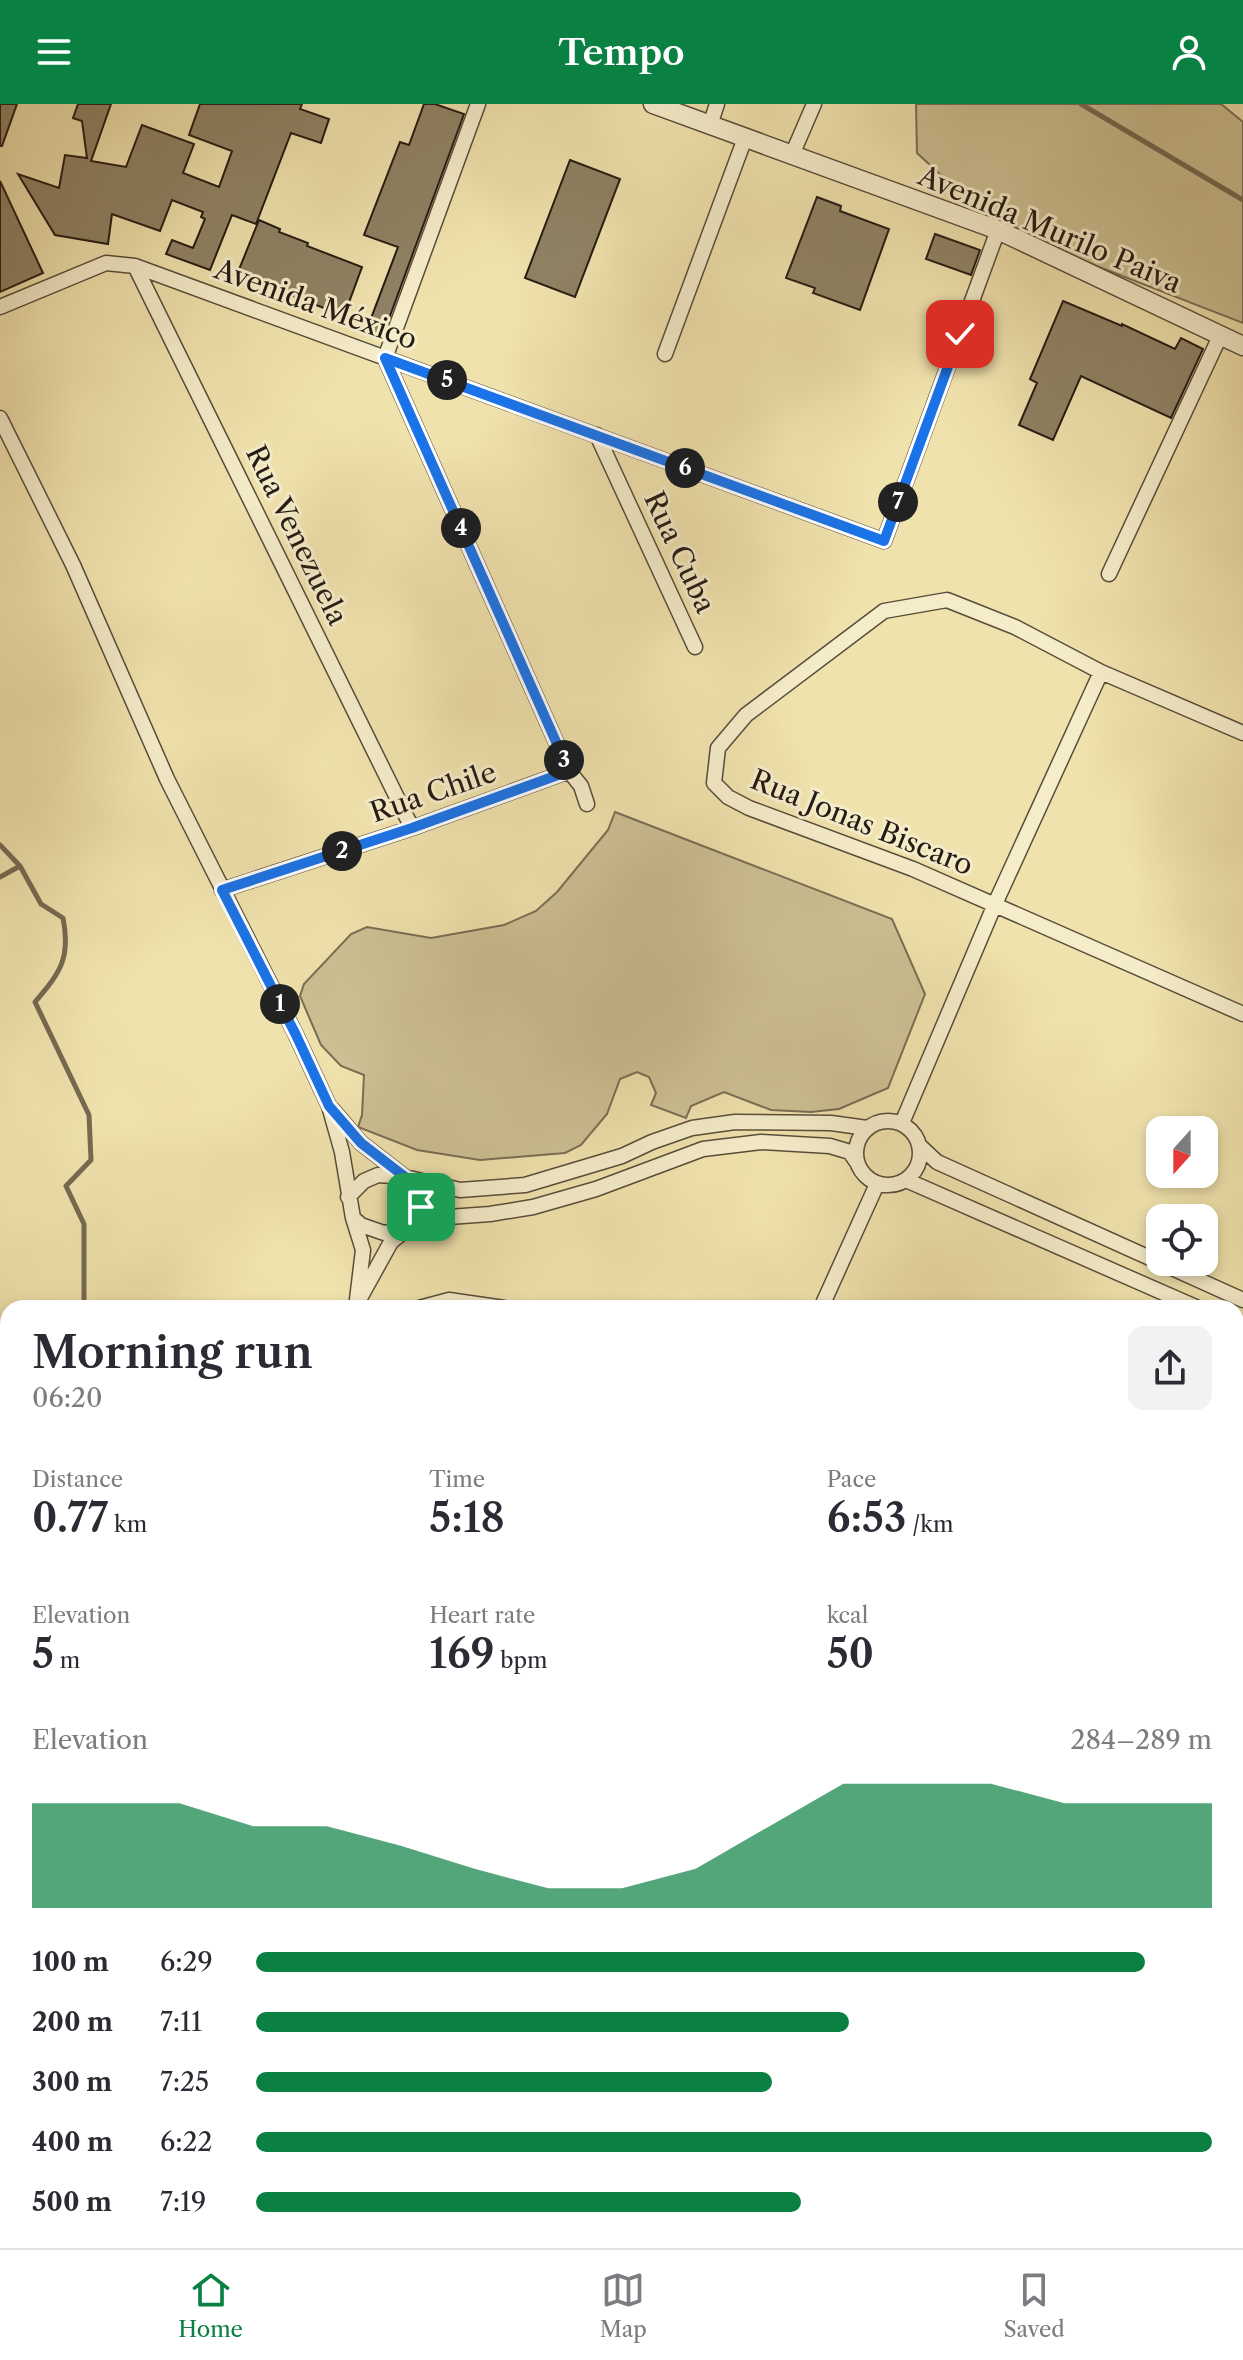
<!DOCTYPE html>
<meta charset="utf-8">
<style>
body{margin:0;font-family:"Libre Caslon Text",serif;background:#f2f2f3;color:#2b2b33;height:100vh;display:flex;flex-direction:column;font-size:30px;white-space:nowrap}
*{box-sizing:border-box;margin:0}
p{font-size:26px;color:#7c7c81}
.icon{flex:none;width:44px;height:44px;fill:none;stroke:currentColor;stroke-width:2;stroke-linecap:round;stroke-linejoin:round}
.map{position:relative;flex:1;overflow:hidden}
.sheet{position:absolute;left:0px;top:1196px;width:1244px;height:948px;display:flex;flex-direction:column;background:#fff;border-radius:24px 24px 0 0;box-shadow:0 4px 12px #0003}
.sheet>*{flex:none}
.needle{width:52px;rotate:201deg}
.controls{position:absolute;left:1146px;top:1012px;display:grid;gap:16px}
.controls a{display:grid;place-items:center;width:72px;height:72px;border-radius:16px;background:#fff;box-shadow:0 4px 12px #0003;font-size:40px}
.pin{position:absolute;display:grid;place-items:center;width:68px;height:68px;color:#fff;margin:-34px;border-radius:16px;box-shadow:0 4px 12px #0006}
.km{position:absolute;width:40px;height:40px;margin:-20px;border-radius:50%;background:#222;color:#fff;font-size:22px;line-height:40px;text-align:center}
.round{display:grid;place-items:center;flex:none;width:84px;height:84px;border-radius:16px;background:#f2f2f3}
.headline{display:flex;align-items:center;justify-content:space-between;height:136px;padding:0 32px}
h1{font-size:44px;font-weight:600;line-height:60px}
.metrics{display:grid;grid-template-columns:repeat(3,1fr);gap:12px;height:136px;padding:8px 32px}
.metrics div{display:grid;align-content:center}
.metrics b{font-size:40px;font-weight:600}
.metrics small{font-size:22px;font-weight:400}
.metrics p{font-size:22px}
.chart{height:224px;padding:16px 32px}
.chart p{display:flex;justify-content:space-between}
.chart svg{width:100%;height:144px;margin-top:8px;fill:#0b8043;opacity:.7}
ul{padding:0 32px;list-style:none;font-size:26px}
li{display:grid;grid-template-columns:128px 96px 1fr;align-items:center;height:60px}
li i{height:20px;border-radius:10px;background:#0b8043}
header{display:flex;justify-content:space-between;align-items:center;height:104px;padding:0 32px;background:#0b8043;color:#fff;font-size:36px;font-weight:600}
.menu{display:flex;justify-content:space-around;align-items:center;height:112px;border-top:2px solid #e1e1e2;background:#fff;font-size:22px;color:#7c7c81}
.menu a{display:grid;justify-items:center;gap:4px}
.menu .current{color:#0b8043}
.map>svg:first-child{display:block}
.green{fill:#cdc093;stroke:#796e54;stroke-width:2}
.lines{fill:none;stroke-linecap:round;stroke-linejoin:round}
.stream{stroke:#756a51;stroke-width:5}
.building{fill:#8f8264;stroke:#251b14;stroke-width:2}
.minor-casing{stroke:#584d3a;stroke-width:17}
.tertiary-casing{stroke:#584d3a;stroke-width:21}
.minor{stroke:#f5ecca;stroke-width:14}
.tertiary{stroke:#f5ecca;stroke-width:18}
.route-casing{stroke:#fff;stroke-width:16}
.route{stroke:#1a73e8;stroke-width:10}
.labels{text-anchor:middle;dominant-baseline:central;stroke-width:6;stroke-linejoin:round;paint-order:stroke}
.street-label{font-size:28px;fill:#251b14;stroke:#f5ecca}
</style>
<header><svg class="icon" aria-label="menu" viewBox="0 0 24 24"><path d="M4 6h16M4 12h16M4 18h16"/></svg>Tempo<svg class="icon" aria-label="person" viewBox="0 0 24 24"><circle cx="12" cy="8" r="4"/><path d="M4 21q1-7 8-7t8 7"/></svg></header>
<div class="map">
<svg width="1243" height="2144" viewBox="0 0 1243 2144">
<rect width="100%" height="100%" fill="#f0e2ad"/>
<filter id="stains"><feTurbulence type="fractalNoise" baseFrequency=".0025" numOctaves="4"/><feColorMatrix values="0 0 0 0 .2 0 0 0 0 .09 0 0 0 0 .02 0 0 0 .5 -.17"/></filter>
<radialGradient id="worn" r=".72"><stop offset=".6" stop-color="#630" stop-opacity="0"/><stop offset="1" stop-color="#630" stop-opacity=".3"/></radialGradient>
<path class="green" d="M916,0H1221L1243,18V219L1027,135L970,98L917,49Z
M615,708L892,815L925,890L888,984L839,1005L811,1008L771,1006L724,988L691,1002L686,1014L651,1001L656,989L649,973L637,968L620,975L607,1010L581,1041L565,1049L480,1056L417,1046L358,1023L362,1011L364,971L341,962L321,941L300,892L304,880L351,830L367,823L431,834L504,821L536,807L557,788L608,726Z
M1243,2024V2144H723L720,2136H1236V2030Z"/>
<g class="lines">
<path class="stream" d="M1081,0L1243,96
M0,741L20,762L41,800L63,814C71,854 60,869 35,898L89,1011L91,1056L66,1082L84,1120V1204
M0,773L20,762
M0,1333L8,1334
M0,1372L8,1374
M1236,2084L1243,2082
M171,2136L172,2144
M1043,2136L1095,2139L1102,2136
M752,2144L769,2136"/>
</g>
<path class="building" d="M0,0H17L2,42H0Z
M78,0H111L91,57L126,63L142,21L194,40L183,69L219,83L232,47L189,31L200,0H302L300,5L329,15L321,39L291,29L256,120L232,111L210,166L166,150L172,136L193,144L205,115L201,113L203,108L172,96L160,127L112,110L108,140L55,131L18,70L59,84L65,51L87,54L82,17L73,14Z
M424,0H435L464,10L383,231L367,225L398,143L364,131L400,38L409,41Z
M570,56L620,75L575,193L525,174Z
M0,77L43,169L0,188Z
M817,93L841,102L840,107L889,125L860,206L813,189L815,184L786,174Z
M259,116L280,125L279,128L308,139L307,142L362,163L344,212L260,179L259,182L236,173Z
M935,130L980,146L971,171L926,155Z
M1063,197L1122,222V220L1175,245L1181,234L1203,245L1171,314L1081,272L1053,336L1019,321L1037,279L1030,275Z"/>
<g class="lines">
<g class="minor-casing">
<path id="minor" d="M478,0L385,254L569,667L581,682L587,700
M710,21L717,0
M792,51L814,0
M135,162L412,724
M0,203L106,159L135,162L884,437L998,126
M665,250L745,34
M0,314L73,461L167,675L296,931L329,1002L342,1048L353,1114L363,1146L356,1204
M597,331L695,543
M1109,470L1221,230
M1243,629L1101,568L1015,523L947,496L884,507L746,611L718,644L714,679L728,693L749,704L913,765L1243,910
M222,786L412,724L569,667
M332,1005L361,1039L405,1073L417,1087L421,1103L417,1117L391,1138L360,1194
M856 1049a32 32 0 1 1 64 0a32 32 0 1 1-64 0Z
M902,1019L995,800L1101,568
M921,1043L937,1058L1243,1196
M906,1076L1198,1204
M348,1093L364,1077L378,1071L405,1073L460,1086L525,1081L622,1052L652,1038L692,1024L735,1018L831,1019L867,1024
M353,1114L361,1121L384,1129L408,1126L435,1114L490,1110L533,1103L596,1085L703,1045L761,1038L830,1042L850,1048L856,1057
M419,1204L449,1196L504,1204
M821,1204L877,1080
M1236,1221L1243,1224
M1236,1364L1243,1353
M1236,1573L1243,1569
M1236,1703L1243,1699
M1236,1846L1243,1843
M314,2136L315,2144"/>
</g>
<g class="tertiary-casing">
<path id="tertiary" d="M653,0L998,126L1243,242"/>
</g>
<use href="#minor" class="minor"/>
<use href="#tertiary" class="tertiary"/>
</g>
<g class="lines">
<g class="route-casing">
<path id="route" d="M421,1103L417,1087L405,1073L361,1039L329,1002L296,931L222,786L412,724L569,667L385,254L884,437L960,230"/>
</g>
<use href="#route" class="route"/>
</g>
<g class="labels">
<g class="street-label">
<text transform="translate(1050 125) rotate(23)">Avenida Murilo Paiva</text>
<text transform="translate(316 200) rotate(20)">Avenida México</text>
<text transform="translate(297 431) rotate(64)">Rua Venezuela</text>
<text transform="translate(680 448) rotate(65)">Rua Cuba</text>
<text transform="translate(433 688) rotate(-19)">Rua Chile</text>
<text transform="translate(862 718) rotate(22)">Rua Jonas Biscaro</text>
</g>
</g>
<rect width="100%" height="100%" filter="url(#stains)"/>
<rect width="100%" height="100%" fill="url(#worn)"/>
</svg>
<div class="controls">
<a><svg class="needle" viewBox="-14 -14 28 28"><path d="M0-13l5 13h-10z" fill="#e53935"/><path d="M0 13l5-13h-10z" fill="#7c7c81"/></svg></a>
<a><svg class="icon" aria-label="locate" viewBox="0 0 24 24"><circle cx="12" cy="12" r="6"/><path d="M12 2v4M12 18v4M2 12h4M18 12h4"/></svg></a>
</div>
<div class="pin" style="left:421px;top:1103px;background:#1e9e55"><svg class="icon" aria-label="arrive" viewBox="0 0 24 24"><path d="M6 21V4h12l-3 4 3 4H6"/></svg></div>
<div class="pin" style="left:960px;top:230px;background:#d93025"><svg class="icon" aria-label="check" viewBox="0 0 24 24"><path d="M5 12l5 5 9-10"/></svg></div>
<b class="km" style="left:280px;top:900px">1</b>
<b class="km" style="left:342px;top:747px">2</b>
<b class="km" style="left:564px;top:656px">3</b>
<b class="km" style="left:461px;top:424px">4</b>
<b class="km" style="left:447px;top:276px">5</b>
<b class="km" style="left:685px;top:364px">6</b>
<b class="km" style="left:898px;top:398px">7</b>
<section class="sheet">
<div class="headline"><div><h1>Morning run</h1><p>06:20</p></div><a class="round"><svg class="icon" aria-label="share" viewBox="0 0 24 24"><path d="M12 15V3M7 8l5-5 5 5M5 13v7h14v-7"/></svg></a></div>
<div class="metrics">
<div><p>Distance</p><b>0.77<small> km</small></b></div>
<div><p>Time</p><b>5:18</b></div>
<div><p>Pace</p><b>6:53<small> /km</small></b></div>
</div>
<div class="metrics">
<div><p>Elevation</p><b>5<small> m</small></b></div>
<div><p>Heart rate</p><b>169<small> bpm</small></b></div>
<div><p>kcal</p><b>50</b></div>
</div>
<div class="chart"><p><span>Elevation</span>284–289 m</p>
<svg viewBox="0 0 160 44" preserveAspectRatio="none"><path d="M0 44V12L10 12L20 12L30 19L40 19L50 25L60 32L70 38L80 38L90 32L100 19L110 6L120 6L130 6L140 12L150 12L160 12V44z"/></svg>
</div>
<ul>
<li><b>100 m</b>6:29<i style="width:93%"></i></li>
<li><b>200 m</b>7:11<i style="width:62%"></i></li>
<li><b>300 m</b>7:25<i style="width:54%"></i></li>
<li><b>400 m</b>6:22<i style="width:100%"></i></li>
<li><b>500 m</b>7:19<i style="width:57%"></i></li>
</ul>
</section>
</div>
<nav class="menu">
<a class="current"><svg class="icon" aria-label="home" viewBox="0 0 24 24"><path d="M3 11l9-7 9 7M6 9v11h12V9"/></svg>Home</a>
<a><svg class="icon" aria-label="map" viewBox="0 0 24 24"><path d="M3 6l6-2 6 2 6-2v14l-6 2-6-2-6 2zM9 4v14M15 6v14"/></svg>Map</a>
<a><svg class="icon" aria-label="saved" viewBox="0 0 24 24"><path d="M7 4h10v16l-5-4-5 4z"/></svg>Saved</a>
</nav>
